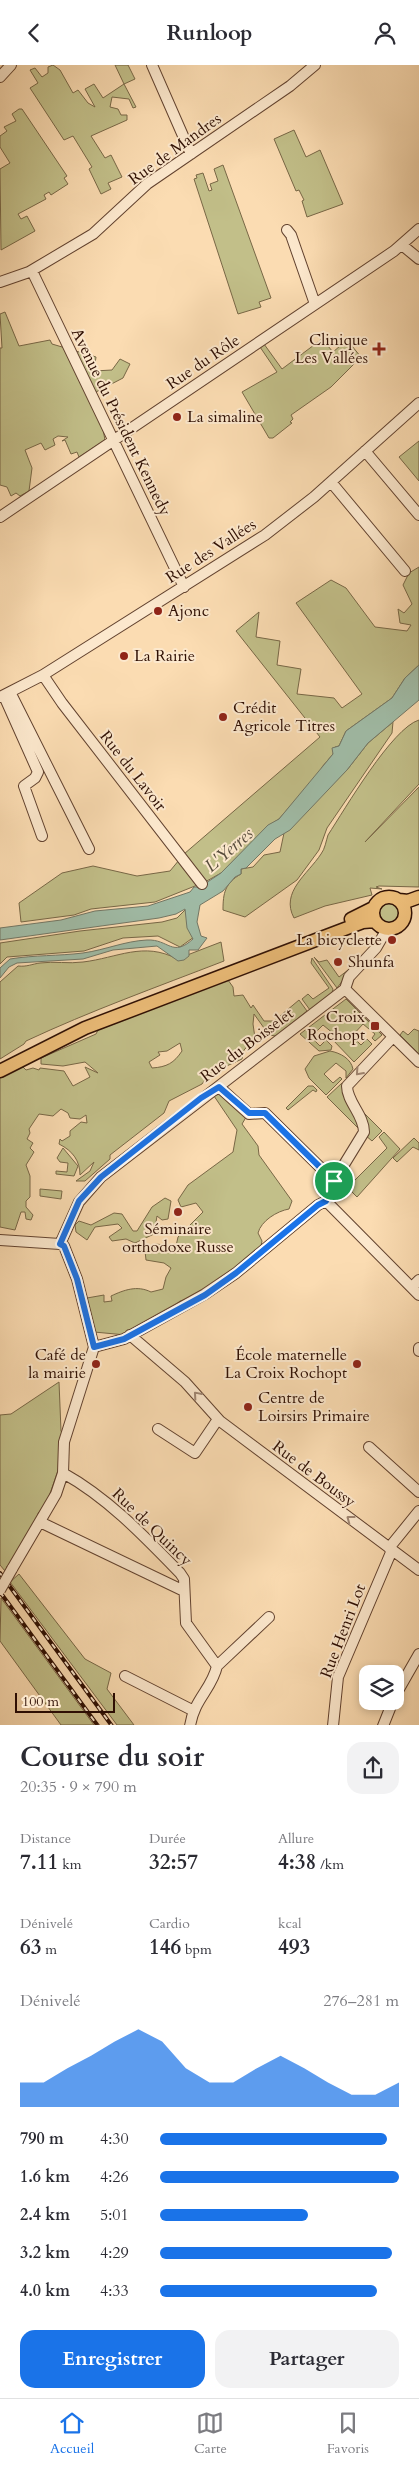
<!DOCTYPE html>
<html lang="fr">
<meta charset="utf-8">
<style>
body{margin:0;font-family:Cardo,serif;background:#f2f2f3;color:#2b2b33;height:100vh;display:flex;flex-direction:column;font-size:19px;white-space:nowrap}
*{box-sizing:border-box;margin:0}
p{font-size:16px;color:#7c7c81}
.icon{flex:none;width:28px;height:28px;fill:none;stroke:currentColor;stroke-width:2;stroke-linecap:round;stroke-linejoin:round}
.map{position:relative;height:1660px;overflow:hidden}
.details{display:flex;flex-direction:column;background:#fff;flex:1}
.details>*{flex:none}
.tools{position:absolute;left:359px;top:1600px;display:grid;gap:10px}
.tools a{display:grid;place-items:center;width:45px;height:45px;border-radius:10px;background:#fff;box-shadow:0 2px 8px #0003;font-size:25px}
.scale{position:absolute;left:15px;bottom:12px;width:100px;box-sizing:border-box;padding-left:5px;border:2px solid #2f0f03;border-top:0;font-size:14px;line-height:18px;white-space:nowrap;color:#2f0f03;-webkit-text-stroke:4px #fce8cd;paint-order:stroke}
.pin{position:absolute;display:grid;place-items:center;width:42px;height:42px;color:#fff;margin:-21px;border:2px solid #fff;border-radius:50%;box-shadow:0 1px 5px #0007}
.round{display:grid;place-items:center;flex:none;width:52px;height:52px;border-radius:15px;background:#f2f2f3}
.head{display:flex;align-items:center;justify-content:space-between;height:85px;padding:0 20px}
h1{font-size:28px;font-weight:600;line-height:38px}
.figures{display:grid;grid-template-columns:repeat(3,1fr);gap:8px;height:85px;padding:5px 20px}
.figures div{display:grid;align-content:center}
.figures b{font-size:21px;font-weight:600}
.figures small{font-size:14px;font-weight:400}
.figures p{font-size:14px}
.chart{height:140px;padding:10px 20px}
.chart p{display:flex;justify-content:space-between}
.chart svg{width:100%;height:90px;margin-top:5px;fill:#1a73e8;opacity:.7}
.primary-button{display:flex;gap:10px;margin-top:auto;padding:10px 20px}
.primary-button a{flex:1;height:58px;border-radius:15px;background:#1a73e8;color:#fff;font-size:20px;font-weight:600;line-height:58px;text-align:center}
.primary-button a+a{background:#f2f2f3;color:#2b2b33}
ul{padding:0 20px;list-style:none;font-size:16px}
li{display:grid;grid-template-columns:80px 60px 1fr;align-items:center;height:38px}
li i{height:12px;border-radius:6px;background:#1a73e8}
header{display:flex;justify-content:space-between;align-items:center;height:65px;padding:0 20px;background:#fff;font-size:22px;font-weight:600}
.tabs{display:flex;justify-content:space-around;align-items:center;height:70px;border-top:1px solid #e1e1e2;background:#fff;font-size:14px;color:#7c7c81}
.tabs a{display:grid;justify-items:center;gap:2px}
.tabs .selected{color:#1a73e8}
.map>svg:first-child{display:block}
.green{fill:#c2bf89;stroke:#786746;fill-rule:evenodd}
.water{fill:#a0bca7;stroke:#737765}
.lines{fill:none;stroke-linecap:round;stroke-linejoin:round}
.minor-casing{stroke:#62422f;stroke-width:12}
.major-casing{stroke:#2f0f03;stroke-width:15}
.minor{stroke:#fce8cd;stroke-width:10}
.major{stroke:#eebe79;stroke-width:12}
.rail-casing{stroke:#2f0f03;stroke-width:4}
.rail{stroke:#fce8cd;stroke-width:2;stroke-dasharray:5.5;stroke-linecap:butt}
.minor-bridge-casing{stroke:#62422f;stroke-width:12;stroke-linecap:butt}
.minor-bridge{stroke:#fce8cd;stroke-width:10}
.oneway{stroke:#a08672}
.route-casing{stroke:#fff;stroke-width:10}
.route{stroke:#1a73e8;stroke-width:6}
.poi-dot{fill:#8f2418;stroke:#fce8cd;stroke-width:2}
.labels{text-anchor:middle;dominant-baseline:central;stroke-width:4;stroke-linejoin:round;paint-order:stroke}
.street-label{font-size:16px;fill:#2f0f03;stroke:#fce8cd}
.poi-label{font-size:16px;fill:#2f0f03;stroke:#fce8cd;text-anchor:start}
.water-label{font-size:18px;font-style:italic;fill:#574c3c;stroke:#fce8cd}
</style>
<header><svg class="icon" aria-label="back" viewBox="0 0 24 24"><path d="M15 5l-7 7 7 7"/></svg>Runloop<svg class="icon" aria-label="person" viewBox="0 0 24 24"><circle cx="12" cy="8" r="4"/><path d="M4 21q1-7 8-7t8 7"/></svg></header>
<div class="map">
<svg width="419" height="1661" viewBox="0 0 419 1661">
<rect width="100%" height="100%" fill="#fbdcb2"/>
<filter id="stains"><feTurbulence type="fractalNoise" baseFrequency=".004" numOctaves="4"/><feColorMatrix values="0 0 0 0 .2 0 0 0 0 .09 0 0 0 0 .02 0 0 0 .5 -.17"/></filter>
<radialGradient id="worn" r=".72"><stop offset=".6" stop-color="#630" stop-opacity="0"/><stop offset="1" stop-color="#630" stop-opacity=".3"/></radialGradient>
<path class="green" d="M53,0L60,5L73,28L78,25L88,38L95,42L85,24L94,19L103,33L124,19L115,0H128L135,14L124,19L136,42L133,43L129,34L112,32L110,42L118,44L121,50H127V55L91,71L105,93L111,90L122,112L108,118L111,124L101,129L89,104L92,102L73,71L64,75L30,23L38,18L30,5L35,3L42,12L48,8V2Z
M19,44H22L67,111L64,113L68,119L51,130L49,127L44,130L46,134L18,149L21,154L27,151L35,166L1,185L0,104L10,98L0,82V71L7,66L4,62L16,56L12,49Z
M294,65L306,92L320,85L343,139L307,152L302,136L304,135L299,125L296,126L274,74Z
M223,100L271,233L259,237L261,242L238,249L194,114L197,113L196,110L203,108L209,126L212,125L210,119L218,116L214,104Z
M5,247L19,281L50,275L52,279L96,292L94,306L112,305L120,294L130,299L123,313L96,327L105,375L79,392L77,387L71,389L65,375L62,376L68,372L58,371L53,374L55,380L45,385L41,378L25,385L32,403L29,426L20,431L16,428L11,431L7,422L0,420V283H2L0,249Z
M322,274L333,287L347,275L361,292L331,322L291,350L293,354L290,357L292,358L273,373H269L242,327L277,307L260,282L264,279L282,304Z
M419,376V416L399,392Z
M419,502V600L405,613L392,633L346,666L339,681L335,682L333,689L322,702L320,707L279,754L268,761L221,808L205,817L155,837L91,844L74,850L21,857L19,838L62,808L93,801L137,811L170,806L184,789L320,672L236,566L259,547L256,572L280,576L277,600L301,604L297,629L334,633L342,643L362,629L296,538L331,515L346,523L375,562L407,566L411,560L400,558L398,544L404,548L412,539L403,520L409,508Z
M419,655V719L365,777L419,722V822L379,821L376,822L382,824L370,823L372,830L325,841L294,853C280,827 308,809 321,789C325,784 326,776 328,770C345,744 392,663 419,655Z
M393,657L392,668L327,763L319,785L297,815L245,852L223,845C223,828 225,818 241,809V804L253,802L264,790L280,787L284,768L347,705L368,678Z
M378 848a11 11 0 1 1 22 0a11 11 0 1 1-22 0Z
M185,845L194,872L180,882L158,871L123,873L84,886L7,892L0,899V878L80,866L162,857L177,853Z
M221,877L224,896C157,922 90,946 26,976L24,979L0,994V917L18,901C27,902 32,899 40,898C54,896 69,899 83,897C117,893 144,876 177,894Z
M359,891L360,893L337,923L314,892L319,897L327,895L339,912L352,902Z
M312,893L333,924L332,928L310,945L302,934L308,929L313,934L329,923L311,898Z
M228,915L233,922L234,931L243,930L251,943L253,940L264,956H274L299,935L307,946L276,971L269,970L254,949L253,959L255,973L244,985L242,994L209,1009L202,1019L169,1036L164,1048L110,1090V1094L85,1116H76L90,1106L94,1097L80,1110C80,1096 73,1086 59,1079L60,1074L62,1076L70,1071V1066L81,1057L87,1058L86,1050L80,1054L70,1053L68,1048L61,1044L53,1051L39,1049L29,1064L30,1068L27,1074L33,1078L30,1083L34,1087L26,1100L30,1111V1132L26,1136V1142L33,1150L31,1155L26,1154L25,1147H21L15,1165L0,1162V1011L21,1000L26,1005L33,1003L39,1005L40,1003L64,1006L73,1021L90,1012L85,1002L98,1008L85,997L63,1001L41,999V993L96,969L98,965ZM180,978L182,986C174,998 167,1002 152,1003L149,997L160,990L158,987L167,986Z
M346,934L382,970L375,976L372,973L375,969L363,959L352,971L361,980L367,974L372,979L354,997L332,974L334,969L323,960L311,972L320,981L326,975L332,981L331,985L319,986L300,969Z
M414,964L419,966V989L400,970L403,966L408,970Z
M330,986C341,988 351,994 353,1004L346,1013V1006L336,998L324,1009L333,1018L340,1012L342,1014L326,1030L309,1013L305,1004L314,991Z
M342,1018L345,1019L362,1067L327,1032Z
M308,1021H313L317,1025L316,1027L313,1025L288,1045L286,1043Z
M222,1028L248,1049L242,1059L258,1081L259,1090L292,1136L289,1144C277,1146 261,1156 258,1168L262,1176L261,1181L229,1210L193,1233L180,1236L172,1243L126,1270L94,1267L87,1233L104,1230V1237L112,1236L111,1231C124,1225 137,1220 151,1227L163,1224L166,1212L171,1203L164,1198L146,1195L145,1186L155,1179L176,1181L178,1172L203,1147L196,1138L181,1142L178,1135L188,1120L233,1087L237,1065L214,1031Z
M358,1042L382,1066L372,1076L365,1070Z
M384,1067L400,1084L357,1132L340,1115L344,1111L352,1118L387,1083L379,1072Z
M414,1073L419,1078V1085L413,1082L397,1097L393,1093Z
M63,1083L78,1101L74,1111L56,1109V1106L67,1107L68,1098L60,1097L57,1093Z
M40,1124L62,1126L61,1134L40,1131Z
M165,1133L171,1136L168,1154L162,1155L157,1151L154,1169L135,1178L126,1174L112,1176L109,1172L122,1163L118,1159L95,1162L87,1175L76,1167L75,1160L79,1156L91,1160L114,1148L122,1149L133,1166H137L152,1142Z
M59,1317L61,1366L65,1372L61,1397L46,1440L38,1448L39,1452L5,1506L0,1500V1350L11,1349Z
M19,1509L85,1594L111,1608L107,1624L134,1660H117L10,1517Z
M1,1533L94,1660H61L0,1576Z"/>
<path class="water" d="M419,600V635L368,678L347,705L290,765L275,774L246,803L241,804V809L235,812L223,826L200,840L197,857L201,871L207,873L198,885H189V891L184,895L178,896L157,881L113,885L83,894L17,898L9,902L0,913V903L10,894C34,890 59,891 83,888C105,885 125,876 147,875C169,874 172,893 193,874L187,863L185,844L176,849L159,853L0,875V863L61,855L95,846L148,841L190,827L194,822H200L221,808L268,760L279,754L333,689L332,683L339,681L346,666L392,633L405,613Z"/>
<g class="lines">
<g class="minor-casing">
<path id="minor" d="M152,0L191,89
M0,12L11,0
M287,165L291,170L315,239
M402,180L419,194
M32,206L184,522
M0,217L29,207L93,169L147,119L290,21L315,0
M365,386L419,450
M331,417L405,506
M0,452L394,186L419,164
M43,610L62,638L202,819
M10,627L89,784
M4,631L38,707L35,713L24,721L42,771
M0,632L43,610L265,470L314,432L419,338
M345,924L419,997
M219,1022L249,1049L265,1048L334,1116
M326,1136L334,1116L364,1067C364,1050 347,1037 347,1021L393,972
M326,1136L419,1230
M0,1175L60,1179
M60,1179L79,1137L101,1112L345,924L349,912L376,883L387,864
M60,1179L64,1181L77,1214L94,1282
M412,1222L419,1215
M130,1270L185,1317L220,1356L419,1505
M419,1283V1286
M158,1364L195,1388L216,1357L220,1356
M369,1382L419,1427
M63,1408C108,1433 144,1471 180,1508L184,1514L186,1558L217,1601C212,1624 194,1634 190,1661
M40,1457L184,1526
M389,1483L419,1446
M12,1504L56,1429L63,1408L64,1377L94,1282L124,1274L205,1229L236,1208L318,1140L326,1136
M217,1601L269,1552
M125,1611L192,1645
M395,1631L419,1589
M333,1661L338,1612L392,1485
M383,1661L393,1636"/>
</g>
<g class="major-casing">
<path id="major" d="M373 848a16 16 0 1 1 32 0a16 16 0 1 1-32 0Z
M399,835L408,836L419,832
M351,854L373,843
M0,1006L85,963L363,857L375,856"/>
</g>
<use href="#minor" class="minor"/>
<use href="#major" class="major"/>
<g class="rail-casing">
<path id="rail" d="M0,1508L112,1661
M0,1527L98,1661"/>
</g>
<use href="#rail" class="rail"/>
<g class="minor-bridge-casing">
<path id="minor-bridge" d="M0,1525L12,1504"/>
</g>
<use href="#minor-bridge" class="minor-bridge"/>
</g>
<defs><path id="oneway-chevron" d="M-2-3.5L2.5 0L-2 3.5" fill="none" stroke-width="1.6" stroke-linecap="round" stroke-linejoin="round" transform="scale(1.25)"/></defs>
<g class="oneway">
<use href="#oneway-chevron" transform="translate(359 1007) rotate(132)"/>
<use href="#oneway-chevron" transform="translate(197 1330) rotate(-131)"/>
<use href="#oneway-chevron" transform="translate(350 1454) rotate(-143)"/>
</g>
<g class="lines">
<g class="route-casing">
<path id="route" d="M219,1022L249,1048H265L334,1116L326,1136L318,1140L236,1208L205,1230L124,1274L94,1282L77,1214L64,1181L60,1179L79,1136L101,1112L201,1033Z"/>
</g>
<use href="#route" class="route"/>
</g>
<g class="poi-dot">
<path d="M376.5 276.5h5v5h5v5h-5v5h-5v-5h-5v-5h5z"/>
<circle cx="177" cy="352" r="5"/>
<circle cx="158" cy="546" r="5"/>
<circle cx="124" cy="591" r="5"/>
<circle cx="223" cy="652" r="5"/>
<circle cx="392" cy="875" r="5"/>
<circle cx="338" cy="897" r="5"/>
<rect x="370" y="956" width="10" height="10" rx="2.5"/>
<circle cx="178" cy="1147" r="5"/>
<circle cx="96" cy="1299" r="5"/>
<circle cx="357" cy="1299" r="5"/>
<circle cx="248" cy="1342" r="5"/>
</g>
<g class="labels">
<g class="street-label">
<text transform="translate(175 84) rotate(-36)">Rue de Mandres</text>
<text transform="translate(203 297) rotate(-34)">Rue du Rôle</text>
<text transform="translate(121 357) rotate(64)">Avenue du Président Kennedy</text>
<text transform="translate(211 486) rotate(-33)">Rue des Vallées</text>
<text transform="translate(133 706) rotate(52)">Rue du Lavoir</text>
<text transform="translate(247 980) rotate(-37)">Rue du Boisselet</text>
<text transform="translate(314 1409) rotate(37)">Rue de Boussy</text>
<text transform="translate(152 1462) rotate(44)">Rue de Quincy</text>
<text transform="translate(343 1566) rotate(-69)">Rue Henri Lot</text>
</g>
<g class="poi-label">
<text x="368" y="275" text-anchor="end">Clinique<tspan x="368" dy="18">Les Vallées</tspan></text>
<text x="187" y="352">La simaline</text>
<text x="168" y="546">Ajonc</text>
<text x="134" y="591">La Rairie</text>
<text x="233" y="643">Crédit<tspan x="233" dy="18">Agricole Titres</tspan></text>
<text x="382" y="875" text-anchor="end">La bicyclette</text>
<text x="348" y="897">Shunfa</text>
<text x="365" y="952" text-anchor="end">Croix<tspan x="365" dy="18">Rochopt</tspan></text>
<text x="178" y="1164" text-anchor="middle">Séminaire<tspan x="178" dy="18">orthodoxe Russe</tspan></text>
<text x="86" y="1290" text-anchor="end">Café de<tspan x="86" dy="18">la mairie</tspan></text>
<text x="347" y="1290" text-anchor="end">École maternelle<tspan x="347" dy="18">La Croix Rochopt</tspan></text>
<text x="258" y="1333">Centre de<tspan x="258" dy="18">Loirsirs Primaire</tspan></text>
</g>
<g class="water-label">
<text transform="translate(229 785) rotate(-41)">L'Yerres</text>
</g>
</g>
<rect width="100%" height="100%" filter="url(#stains)"/>
<rect width="100%" height="100%" fill="url(#worn)"/>
</svg>
<div class="tools">
<a><svg class="icon" aria-label="layers" viewBox="0 0 24 24"><path d="M12 4l9 5-9 5-9-5zM3 14l9 5 9-5"/></svg></a>
</div>
<div class="scale">100 m</div>
<div class="pin" style="left:334px;top:1116px;background:#1e9e55"><svg class="icon" aria-label="arrive" viewBox="0 0 24 24"><path d="M6 21V4h12l-3 4 3 4H6"/></svg></div>
</div>
<section class="details">
<div class="head"><div><h1>Course du soir</h1><p>20:35 · 9 × 790 m</p></div><a class="round"><svg class="icon" aria-label="share" viewBox="0 0 24 24"><path d="M12 15V3M7 8l5-5 5 5M5 13v7h14v-7"/></svg></a></div>
<div class="figures">
<div><p>Distance</p><b>7.11<small> km</small></b></div>
<div><p>Durée</p><b>32:57</b></div>
<div><p>Allure</p><b>4:38<small> /km</small></b></div>
</div>
<div class="figures">
<div><p>Dénivelé</p><b>63<small> m</small></b></div>
<div><p>Cardio</p><b>146<small> bpm</small></b></div>
<div><p>kcal</p><b>493</b></div>
</div>
<div class="chart"><p><span>Dénivelé</span>276–281 m</p>
<svg viewBox="0 0 160 44" preserveAspectRatio="none"><path d="M0 44V32L10 32L20 25L30 19L40 12L50 6L60 12L70 25L80 32L90 32L100 25L110 19L120 25L130 32L140 38L150 38L160 32V44z"/></svg>
</div>
<ul>
<li><b>790 m</b>4:30<i style="width:95%"></i></li>
<li><b>1.6 km</b>4:26<i style="width:100%"></i></li>
<li><b>2.4 km</b>5:01<i style="width:62%"></i></li>
<li><b>3.2 km</b>4:29<i style="width:97%"></i></li>
<li><b>4.0 km</b>4:33<i style="width:91%"></i></li>
</ul>
<div class="primary-button"><a>Enregistrer</a><a>Partager</a></div>
</section>
<nav class="tabs">
<a class="selected"><svg class="icon" aria-label="home" viewBox="0 0 24 24"><path d="M3 11l9-7 9 7M6 9v11h12V9"/></svg>Accueil</a>
<a><svg class="icon" aria-label="map" viewBox="0 0 24 24"><path d="M3 6l6-2 6 2 6-2v14l-6 2-6-2-6 2zM9 4v14M15 6v14"/></svg>Carte</a>
<a><svg class="icon" aria-label="saved" viewBox="0 0 24 24"><path d="M7 4h10v16l-5-4-5 4z"/></svg>Favoris</a>
</nav>
